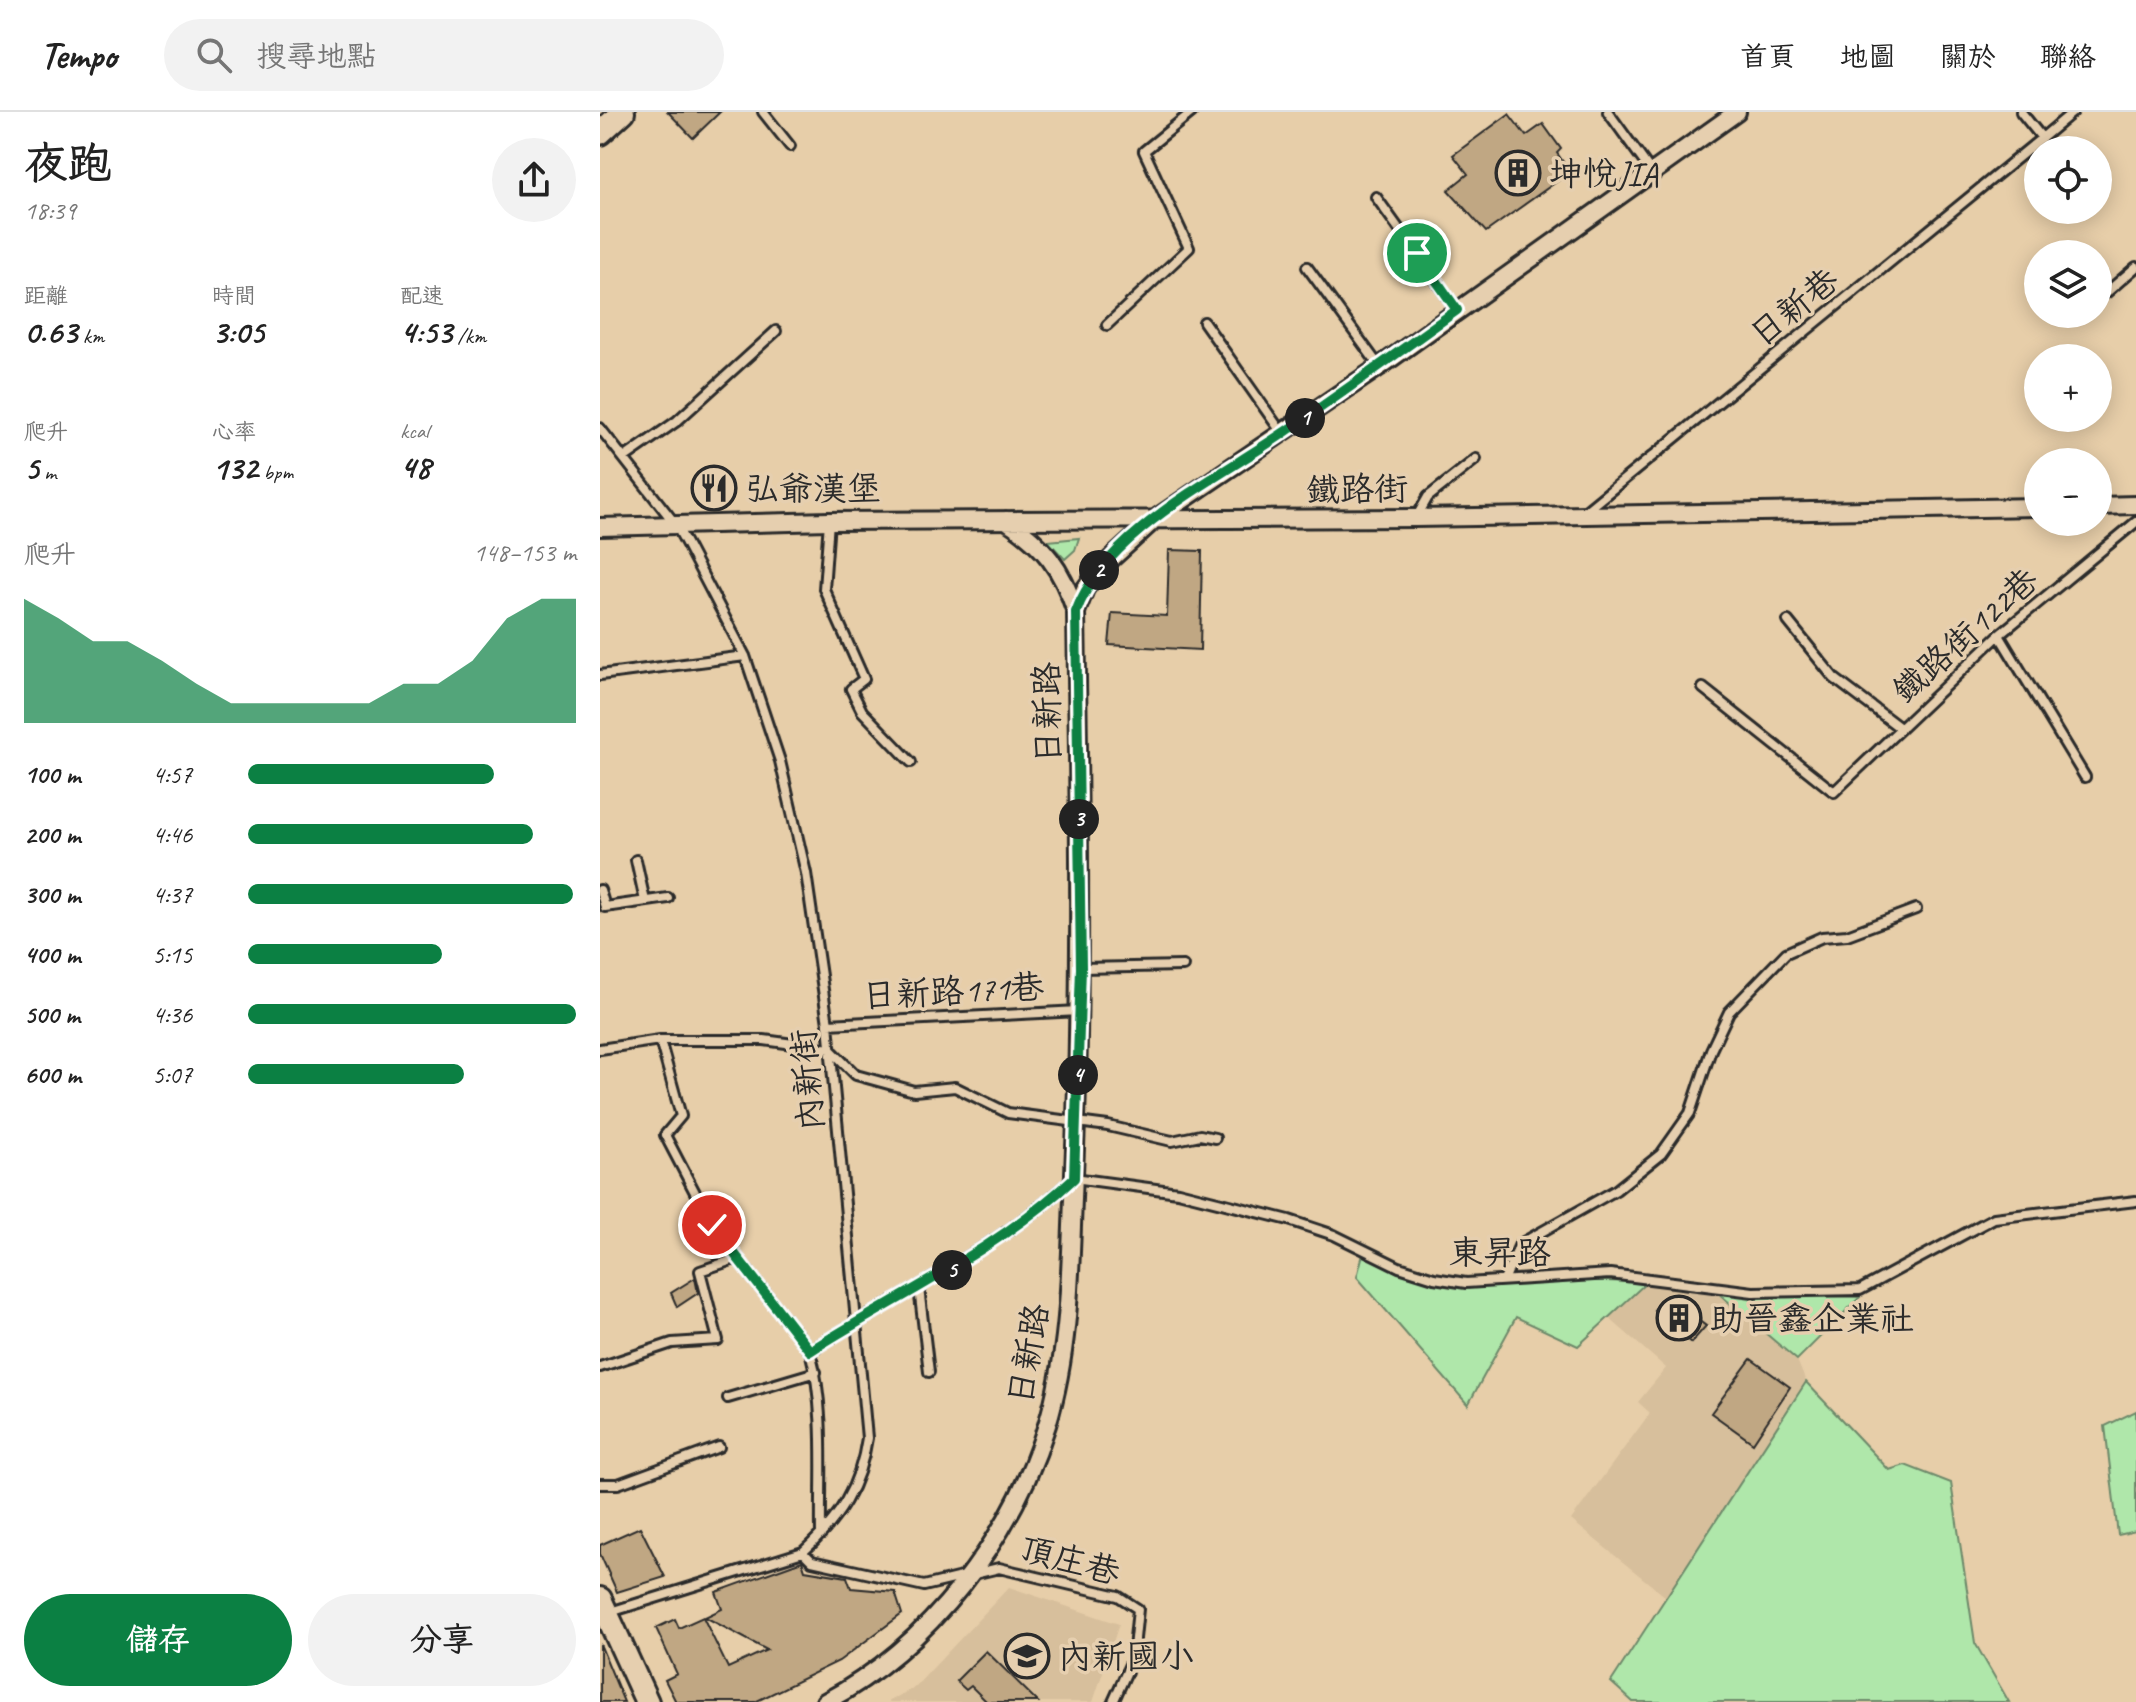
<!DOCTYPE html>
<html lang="zh-TW">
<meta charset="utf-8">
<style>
body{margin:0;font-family:Caveat,"LXGW WenKai TC",sans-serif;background:#f2f2f2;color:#222;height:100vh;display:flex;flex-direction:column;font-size:30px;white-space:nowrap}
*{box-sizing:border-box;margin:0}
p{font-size:26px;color:#767676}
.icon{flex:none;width:44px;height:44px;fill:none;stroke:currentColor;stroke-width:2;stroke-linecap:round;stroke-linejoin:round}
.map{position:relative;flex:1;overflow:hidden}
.sheet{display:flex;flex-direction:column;background:#fff;width:600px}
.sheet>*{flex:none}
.fabs{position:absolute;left:1424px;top:24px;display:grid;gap:16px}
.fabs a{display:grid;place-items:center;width:88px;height:88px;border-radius:50%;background:#fff;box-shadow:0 4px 20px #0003;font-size:40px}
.pin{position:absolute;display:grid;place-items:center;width:68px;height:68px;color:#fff;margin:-34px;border:4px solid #fff;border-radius:50%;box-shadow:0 2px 8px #0007}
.km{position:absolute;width:40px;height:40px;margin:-20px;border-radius:50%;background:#222;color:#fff;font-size:22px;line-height:40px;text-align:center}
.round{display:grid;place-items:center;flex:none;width:84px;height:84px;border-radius:42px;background:#f2f2f2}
.summary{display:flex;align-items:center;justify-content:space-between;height:136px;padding:0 24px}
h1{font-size:44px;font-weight:800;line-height:60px}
.metrics{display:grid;grid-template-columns:repeat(3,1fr);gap:12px;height:136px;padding:8px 24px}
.metrics div{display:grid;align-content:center}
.metrics b{font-size:34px;font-weight:800}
.metrics small{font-size:22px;font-weight:400}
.metrics p{font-size:22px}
.chart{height:224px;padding:16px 24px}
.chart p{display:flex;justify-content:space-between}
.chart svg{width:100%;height:144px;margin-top:8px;fill:#0b8043;opacity:.7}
.cta{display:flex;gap:16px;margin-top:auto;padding:16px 24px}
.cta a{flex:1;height:92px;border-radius:48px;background:#0b8043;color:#fff;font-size:32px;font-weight:800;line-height:92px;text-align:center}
.cta a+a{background:#f2f2f2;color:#222}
ul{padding:0 24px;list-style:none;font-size:26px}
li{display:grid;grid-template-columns:128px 96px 1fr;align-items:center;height:60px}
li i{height:20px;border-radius:10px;background:#0b8043}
header{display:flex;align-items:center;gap:48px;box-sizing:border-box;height:112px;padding:0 40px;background:#fff;border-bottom:2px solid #e0e0e0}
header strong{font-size:38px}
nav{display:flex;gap:44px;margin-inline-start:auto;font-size:28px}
.search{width:560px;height:72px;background:#f2f2f2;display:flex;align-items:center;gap:20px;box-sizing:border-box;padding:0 28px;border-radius:44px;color:#767676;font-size:30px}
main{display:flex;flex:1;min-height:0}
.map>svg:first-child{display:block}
.built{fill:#d7bf9c}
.green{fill:#afe7aa;stroke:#6d896a;stroke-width:2}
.building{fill:#c0a783;stroke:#2b2b2b;stroke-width:2}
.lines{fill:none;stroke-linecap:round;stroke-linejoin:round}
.lane-casing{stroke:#2b2b2b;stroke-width:14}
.street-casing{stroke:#2b2b2b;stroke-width:22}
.secondary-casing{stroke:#2b2b2b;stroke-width:28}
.lane{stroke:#e6cfaf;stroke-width:8}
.street{stroke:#e6cfaf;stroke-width:16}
.secondary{stroke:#e6cfaf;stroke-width:22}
.route-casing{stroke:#fff;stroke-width:16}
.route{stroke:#0b8043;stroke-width:10}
.labels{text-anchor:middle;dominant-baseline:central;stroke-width:7;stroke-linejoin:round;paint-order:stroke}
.poi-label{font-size:34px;fill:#2b2b2b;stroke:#e6cfaf;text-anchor:start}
.street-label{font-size:34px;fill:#2b2b2b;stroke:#e6cfaf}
</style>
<header>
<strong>Tempo</strong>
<div class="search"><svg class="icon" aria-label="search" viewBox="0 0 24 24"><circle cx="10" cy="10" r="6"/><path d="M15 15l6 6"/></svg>搜尋地點</div>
<nav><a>首頁</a><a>地圖</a><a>關於</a><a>聯絡</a></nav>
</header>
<main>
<section class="sheet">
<div class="summary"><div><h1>夜跑</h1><p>18:39</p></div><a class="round"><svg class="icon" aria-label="share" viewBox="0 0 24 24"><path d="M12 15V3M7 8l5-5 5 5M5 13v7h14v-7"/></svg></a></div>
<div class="metrics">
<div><p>距離</p><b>0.63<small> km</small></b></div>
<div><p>時間</p><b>3:05</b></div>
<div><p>配速</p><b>4:53<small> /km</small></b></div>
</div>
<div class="metrics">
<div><p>爬升</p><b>5<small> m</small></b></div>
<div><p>心率</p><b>132<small> bpm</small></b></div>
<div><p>kcal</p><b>48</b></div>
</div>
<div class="chart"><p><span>爬升</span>148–153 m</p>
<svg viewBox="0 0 160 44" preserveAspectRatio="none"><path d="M0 44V6L10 12L20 19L30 19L40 25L50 32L60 38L70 38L80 38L90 38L100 38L110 32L120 32L130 25L140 12L150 6L160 6V44z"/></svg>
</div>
<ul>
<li><b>100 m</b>4:57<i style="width:75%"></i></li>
<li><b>200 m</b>4:46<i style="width:87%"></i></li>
<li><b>300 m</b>4:37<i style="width:99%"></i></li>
<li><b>400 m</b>5:15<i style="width:59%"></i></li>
<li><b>500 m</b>4:36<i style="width:100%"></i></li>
<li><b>600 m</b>5:07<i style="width:66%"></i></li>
</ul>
<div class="cta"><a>儲存</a><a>分享</a></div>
</section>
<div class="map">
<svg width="1536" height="1590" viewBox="0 0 1536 1590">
<rect width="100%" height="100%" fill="#e7cea9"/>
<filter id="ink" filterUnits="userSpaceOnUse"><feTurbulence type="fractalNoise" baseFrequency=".0125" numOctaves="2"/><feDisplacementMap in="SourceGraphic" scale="16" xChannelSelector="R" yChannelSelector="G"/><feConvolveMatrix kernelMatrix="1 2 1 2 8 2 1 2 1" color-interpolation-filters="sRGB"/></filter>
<g filter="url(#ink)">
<path class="built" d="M1047,1170L1117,1180L1197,1248L1206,1270L1066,1485L971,1408L1050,1301L1038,1290L1066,1256L1009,1206Z
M409,1475L519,1512L493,1590H288L315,1575Z"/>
<path class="green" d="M479,426L475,438L465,447L448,429Z
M764,1138L834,1165L1047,1170L978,1234L916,1205L868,1293L757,1165Z
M1117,1180L1260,1185L1197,1248Z
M1206,1270L1289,1358L1305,1353L1351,1371L1375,1531L1409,1590H1033L1011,1570Z
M1536,1299V1419L1518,1423L1505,1314Z"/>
<path class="building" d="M68,0H120L93,26Z
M909,2L926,24L943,12L961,37L957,41L970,60L886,120L848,78L868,62L853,43Z
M569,438L602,439L600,538L509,533L512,501L567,504Z
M95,1166L98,1181L77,1195L71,1181Z
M1066,1184L1106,1214L1091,1231L1054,1198Z
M1151,1247L1190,1275L1153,1331L1111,1301Z
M40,1415L65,1465L17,1480L0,1442V1433Z
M202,1449L205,1458L247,1465L251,1476L295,1480L302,1502L239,1549L155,1590H76L65,1568L77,1562L56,1516L75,1507L79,1516L103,1505L128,1556L167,1538L105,1505L122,1497L116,1480Z
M0,1532L24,1590H0Z
M386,1539L438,1590H387L371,1574L366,1578L356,1569Z"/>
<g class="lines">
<g class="lane-casing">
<path id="lane" d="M163,0L190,34
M1008,0L1052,61
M1442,26L1473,0
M776,85L857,198
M707,155L779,254
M1506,181L1536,155
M604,210L682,321
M507,213L589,136L544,39L592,0
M0,316L76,413L88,435L145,544L180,649L206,761L228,912L267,1326C260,1375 239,1407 203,1440L7,1501
M24,346L77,309L176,219
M983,401L1442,26L1421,0
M816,406L828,385L876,347
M229,409L224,477L264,567L251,577L262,599L311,650
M1188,509L1234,566L1300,616
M1399,523L1485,665
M0,563L145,544
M1103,576L1234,680L1399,523L1536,410
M36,748L45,789
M0,778L5,795L68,786
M481,856L583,854
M228,912L479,899
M60,928L81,1004L65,1023L112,1113L210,1239C226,1297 220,1363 221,1423
M0,937L60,928H164L230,937L256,963L314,979L355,975L408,1001L508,1014L572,1029L600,1023L615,1026
M905,1166L920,1132L1016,1078L1061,1042L1090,1001L1111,938L1129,900L1186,841L1222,825L1247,823L1316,797
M319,1176L329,1260
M210,1239C300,1182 395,1139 474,1066L578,1080L689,1108L734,1123L799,1155L834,1166L866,1171L1010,1162L1153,1180L1260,1178L1394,1106L1536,1089
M0,1255L72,1231L118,1228L100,1159L138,1146
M128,1286L216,1260
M0,1372H18L119,1335
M203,1440L212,1449L324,1474L399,1456L518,1484L538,1497L533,1546L513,1590"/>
</g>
<g class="street-casing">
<path id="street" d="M1498,394L1536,393
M406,408C444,433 462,457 476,500
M0,415L229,409L816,406L1438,395
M225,1590C330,1534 412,1426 447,1313C472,1231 470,1147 474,1062C482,874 479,687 476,500L485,477L500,457L555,407L779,255L1137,0"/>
</g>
<g class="secondary-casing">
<path id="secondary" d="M0,21L23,0
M0,1487L47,1590"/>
</g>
<use href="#lane" class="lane"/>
<use href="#street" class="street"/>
<use href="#secondary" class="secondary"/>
</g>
</g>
<g class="lines" filter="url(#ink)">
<g class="route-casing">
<path id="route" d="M112,1113L210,1239C300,1182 396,1139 474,1066L481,856L476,500C504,422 616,367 682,322C741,282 799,240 857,198L817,141"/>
</g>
<use href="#route" class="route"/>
</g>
<defs>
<g id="building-ring" transform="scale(2.3)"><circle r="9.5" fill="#e6cfaf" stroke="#2b2b2b" stroke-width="1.5"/><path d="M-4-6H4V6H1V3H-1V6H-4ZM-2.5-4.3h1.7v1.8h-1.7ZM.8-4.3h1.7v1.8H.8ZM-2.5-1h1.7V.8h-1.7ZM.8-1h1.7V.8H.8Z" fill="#2b2b2b"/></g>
<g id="restaurant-ring" transform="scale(2.3)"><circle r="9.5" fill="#e6cfaf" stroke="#2b2b2b" stroke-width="1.5"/><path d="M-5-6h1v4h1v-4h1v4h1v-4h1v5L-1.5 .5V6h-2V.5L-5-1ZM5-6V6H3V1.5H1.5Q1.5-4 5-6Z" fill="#2b2b2b"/></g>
<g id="school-ring" transform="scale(2.3)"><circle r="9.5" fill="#e6cfaf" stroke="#2b2b2b" stroke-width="1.5"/><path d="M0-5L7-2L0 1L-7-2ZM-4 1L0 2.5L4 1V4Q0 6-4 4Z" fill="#2b2b2b"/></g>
</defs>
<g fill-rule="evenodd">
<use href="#building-ring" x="918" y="61"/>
<use href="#restaurant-ring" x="114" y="376"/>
<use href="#building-ring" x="1079" y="1206"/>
<use href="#school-ring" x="427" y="1544"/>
</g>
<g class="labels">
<g class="poi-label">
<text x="949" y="61">坤悅JIA</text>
<text x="145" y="376">弘爺漢堡</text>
<text x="1110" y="1206">助晉鑫企業社</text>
<text x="458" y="1544">內新國小</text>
</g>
<g class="street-label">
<text transform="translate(1194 195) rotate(-39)">日新巷</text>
<text transform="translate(757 377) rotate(-1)">鐵路街</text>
<text transform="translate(1365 523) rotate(-42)">鐵路街122巷</text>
<text transform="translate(447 601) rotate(-91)">日新路</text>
<text transform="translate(353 879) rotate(-3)">日新路171巷</text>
<text transform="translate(207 968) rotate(-95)">內新街</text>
<text x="900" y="1140">東昇路</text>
<text transform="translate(428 1242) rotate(-80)">日新路</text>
<text transform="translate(470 1448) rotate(15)">頂庄巷</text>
</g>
</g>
</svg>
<div class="fabs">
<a><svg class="icon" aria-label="locate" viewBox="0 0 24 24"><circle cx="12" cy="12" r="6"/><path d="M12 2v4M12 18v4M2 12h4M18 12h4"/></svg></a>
<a><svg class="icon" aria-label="layers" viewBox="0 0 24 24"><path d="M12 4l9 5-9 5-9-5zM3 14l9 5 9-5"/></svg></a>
<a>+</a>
<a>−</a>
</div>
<div class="pin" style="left:817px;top:141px;background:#1e9e55"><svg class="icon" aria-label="arrive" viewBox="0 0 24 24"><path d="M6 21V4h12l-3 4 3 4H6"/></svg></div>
<div class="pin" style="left:112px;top:1113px;background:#d93025"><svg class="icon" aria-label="check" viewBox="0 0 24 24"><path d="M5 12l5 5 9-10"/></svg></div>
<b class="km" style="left:705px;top:306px">1</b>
<b class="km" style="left:499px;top:458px">2</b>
<b class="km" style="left:479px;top:707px">3</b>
<b class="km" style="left:478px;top:963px">4</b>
<b class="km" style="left:352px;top:1158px">5</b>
</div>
</main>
